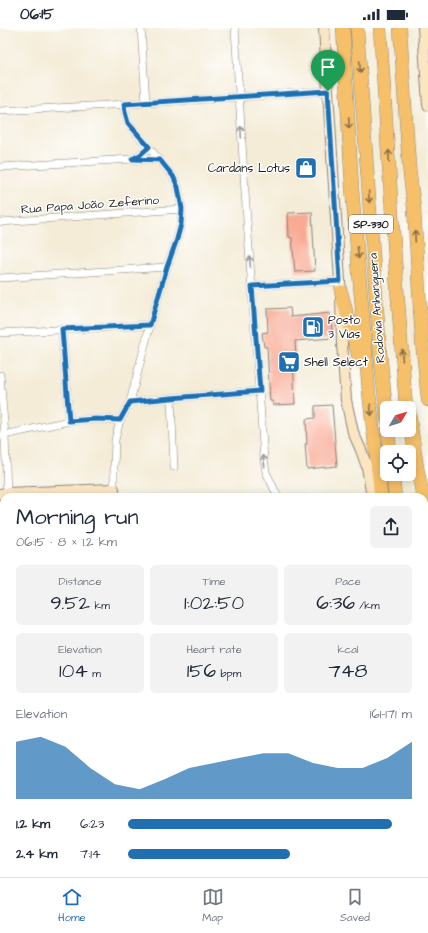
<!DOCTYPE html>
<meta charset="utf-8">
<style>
body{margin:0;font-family:"Architects Daughter",sans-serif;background:#f2f2f3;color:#1f2937;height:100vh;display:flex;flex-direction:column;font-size:15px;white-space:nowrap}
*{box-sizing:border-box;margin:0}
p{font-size:13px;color:#747a83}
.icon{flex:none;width:22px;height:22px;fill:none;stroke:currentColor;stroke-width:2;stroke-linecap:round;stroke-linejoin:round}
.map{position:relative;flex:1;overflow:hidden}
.details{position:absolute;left:0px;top:465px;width:428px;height:384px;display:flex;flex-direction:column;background:#fff;border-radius:12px 12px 0 0;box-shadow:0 2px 10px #0003}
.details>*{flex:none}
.needle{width:26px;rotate:52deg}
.tools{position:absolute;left:380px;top:373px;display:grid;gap:8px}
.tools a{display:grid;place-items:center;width:36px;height:36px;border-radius:6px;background:#fff;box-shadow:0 2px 10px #0003;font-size:20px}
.pin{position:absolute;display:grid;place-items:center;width:34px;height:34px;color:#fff;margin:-41px -17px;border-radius:50% 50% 50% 0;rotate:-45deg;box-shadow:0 0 4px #0007}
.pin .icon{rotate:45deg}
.round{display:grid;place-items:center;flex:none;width:42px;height:42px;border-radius:6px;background:#f2f2f3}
.overview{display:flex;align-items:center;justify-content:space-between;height:68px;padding:0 16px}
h1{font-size:22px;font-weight:600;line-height:30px}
.stats{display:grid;grid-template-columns:repeat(3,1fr);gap:6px;height:68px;padding:4px 16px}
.stats div{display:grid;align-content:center;border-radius:6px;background:#f2f2f3;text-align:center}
.stats b{font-size:20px;font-weight:600}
.stats small{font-size:11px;font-weight:400}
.stats p{font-size:11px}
.chart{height:112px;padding:8px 16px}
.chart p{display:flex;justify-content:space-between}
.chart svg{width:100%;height:72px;margin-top:4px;fill:#1f6fb2;opacity:.7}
ul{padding:0 16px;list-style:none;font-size:13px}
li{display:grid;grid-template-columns:64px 48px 1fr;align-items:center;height:30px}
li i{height:10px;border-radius:5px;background:#1f6fb2}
.status{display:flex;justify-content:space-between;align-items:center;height:28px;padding:0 20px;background:#fff;direction:ltr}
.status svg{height:11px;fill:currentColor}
.dock{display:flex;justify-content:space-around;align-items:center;height:56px;border-top:1px solid #e0e1e3;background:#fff;font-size:11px;color:#747a83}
.dock a{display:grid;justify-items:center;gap:2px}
.dock .on{color:#1f6fb2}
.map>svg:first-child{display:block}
.green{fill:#9ac26d;stroke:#5b6f44}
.building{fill:#f9aa94}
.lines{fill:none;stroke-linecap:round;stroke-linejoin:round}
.street-casing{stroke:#88847a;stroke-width:8}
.secondary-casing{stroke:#88847a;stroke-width:12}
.highway-casing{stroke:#88847a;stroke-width:14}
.street{stroke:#fff;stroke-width:7}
.secondary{stroke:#fbe6c4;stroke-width:10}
.highway{stroke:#f6c06b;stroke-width:13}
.highway-bridge-casing{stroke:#88847a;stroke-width:14;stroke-linecap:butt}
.highway-bridge{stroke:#f6c06b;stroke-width:13}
.oneway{stroke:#896e44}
.oneway2{stroke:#999}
.route-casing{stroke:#fff;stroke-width:8}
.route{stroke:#1f6fb2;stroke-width:5}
.labels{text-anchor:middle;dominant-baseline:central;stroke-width:3;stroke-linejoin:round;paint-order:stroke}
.shield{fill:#fff;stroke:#606060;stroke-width:1}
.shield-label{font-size:11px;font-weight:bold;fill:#1c1c1c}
.poi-label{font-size:12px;fill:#1c1c1c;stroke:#fff;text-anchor:start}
.street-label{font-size:12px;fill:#1c1c1c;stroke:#fff}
</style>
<div class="status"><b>06:15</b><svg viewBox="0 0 49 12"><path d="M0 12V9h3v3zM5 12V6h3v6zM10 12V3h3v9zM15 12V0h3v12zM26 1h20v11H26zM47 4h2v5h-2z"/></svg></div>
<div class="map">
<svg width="428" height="849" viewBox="0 0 428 849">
<rect width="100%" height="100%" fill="#fff"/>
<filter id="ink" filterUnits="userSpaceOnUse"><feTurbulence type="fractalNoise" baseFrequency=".025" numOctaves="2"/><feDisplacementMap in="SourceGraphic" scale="8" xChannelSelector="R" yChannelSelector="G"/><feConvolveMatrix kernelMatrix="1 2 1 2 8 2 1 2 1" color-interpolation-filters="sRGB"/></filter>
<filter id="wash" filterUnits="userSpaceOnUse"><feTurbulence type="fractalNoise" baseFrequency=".012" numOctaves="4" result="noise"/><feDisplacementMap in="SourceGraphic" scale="16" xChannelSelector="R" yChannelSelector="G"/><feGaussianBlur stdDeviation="0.9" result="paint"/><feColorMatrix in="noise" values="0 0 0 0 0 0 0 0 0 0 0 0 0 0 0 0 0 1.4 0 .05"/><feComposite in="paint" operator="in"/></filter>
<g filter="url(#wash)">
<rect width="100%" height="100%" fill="#f4ecd7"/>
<path class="green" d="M298,845H317L315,849H297Z
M334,845H372L371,849H332Z
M389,845H424V849H388Z"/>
<g id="blocks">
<path class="building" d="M312,184L315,243L295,244L292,210L289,209L288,185Z
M290,280L291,289L330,285L333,310L295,313L296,328H293L295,376L273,377L272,373H270L267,319H264L262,305L268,304L267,281Z
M332,377L337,438L307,441L305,416H307L306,391L315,390V378Z"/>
</g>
</g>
<g filter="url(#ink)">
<use href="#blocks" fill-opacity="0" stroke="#88847a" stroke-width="1"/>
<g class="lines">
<g class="street-casing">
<path id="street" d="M141,0L146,75
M235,0L245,164L264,431L266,444L278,469
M0,83L146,75L328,63
M133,131L140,127L149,119
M0,139L132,131L160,132
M0,194L182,181
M0,250L167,239
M252,258L340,253
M62,301L69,393
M0,305L150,297
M0,347L5,407L7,469
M171,370L174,439
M130,374L171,370L259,363
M0,408L69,393L96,391L120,392
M114,461V440L115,412L120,392L130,374L150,297L167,239L177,211L181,196L182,181L178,159L173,148L128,95L125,84L123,76
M0,541L4,540
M0,724L4,723"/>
</g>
<g class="secondary-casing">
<path id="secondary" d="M324,0L340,253L341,264L342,316L346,372L353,404L361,422L367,439L372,469
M423,0L428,77
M0,466L6,465L114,461V469
M0,486L4,485
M98,845L103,849
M134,845V849
M0,849L32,845"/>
</g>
<g class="highway-casing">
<path id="highway" d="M343,0L352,160L369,365L381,469
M357,0L380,324L387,391
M380,0L395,232L406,380
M400,0L409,138L414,180L422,313L428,372
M341,264L360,334
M409,384L417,439L423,469
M388,402L390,424
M393,446L395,469
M424,474L428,498
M424,553L428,589
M424,739L428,782
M184,845C194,849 204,847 215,845
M219,849L228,845
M291,849L292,845
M325,849L326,845
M383,849L384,845"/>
</g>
<use href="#street" class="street"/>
<use href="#secondary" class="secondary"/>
<use href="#highway" class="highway"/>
<g class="highway-bridge-casing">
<path id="highway-bridge" d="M424,770H428"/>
</g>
<use href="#highway-bridge" class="highway-bridge"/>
</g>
<defs><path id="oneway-shaft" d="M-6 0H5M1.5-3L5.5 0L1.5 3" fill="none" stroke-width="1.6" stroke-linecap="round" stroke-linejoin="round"/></defs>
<g class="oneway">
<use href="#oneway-shaft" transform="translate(360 39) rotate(86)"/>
<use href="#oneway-shaft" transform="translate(349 95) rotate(87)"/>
<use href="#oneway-shaft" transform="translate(389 128) rotate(-93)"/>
<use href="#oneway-shaft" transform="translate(369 169) rotate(86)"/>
<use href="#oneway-shaft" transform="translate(415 208) rotate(-93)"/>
<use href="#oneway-shaft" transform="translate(358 225) rotate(85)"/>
<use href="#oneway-shaft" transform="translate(402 327) rotate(-94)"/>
<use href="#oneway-shaft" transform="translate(371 382) rotate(83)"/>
</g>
<g class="oneway2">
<use href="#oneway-shaft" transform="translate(241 104) rotate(-93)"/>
<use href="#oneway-shaft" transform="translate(250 234) rotate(-95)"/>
<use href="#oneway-shaft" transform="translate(264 433) rotate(-97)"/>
</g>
</g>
<g class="lines" filter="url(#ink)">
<g class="route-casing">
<path id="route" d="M328,63L340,253L252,258L260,363L171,370L130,374L120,392L96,391L69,393L62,301L150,297L167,239L177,211L181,196L182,181L178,159L173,148L160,132L132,131L140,127L149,119L128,95L125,84L124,76Z"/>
</g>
<use href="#route" class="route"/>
</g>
<defs>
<g id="shop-square" transform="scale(1.15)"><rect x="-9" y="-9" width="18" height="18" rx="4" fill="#1f6fb2" stroke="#fff"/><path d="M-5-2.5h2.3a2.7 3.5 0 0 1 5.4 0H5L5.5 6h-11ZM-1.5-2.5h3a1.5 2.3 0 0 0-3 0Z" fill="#fff"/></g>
<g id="fuel-square" transform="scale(1.15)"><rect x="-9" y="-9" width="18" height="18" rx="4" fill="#1f6fb2" stroke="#fff"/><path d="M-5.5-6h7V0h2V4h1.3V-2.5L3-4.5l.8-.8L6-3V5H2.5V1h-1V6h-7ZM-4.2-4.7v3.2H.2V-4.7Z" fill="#fff"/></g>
<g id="supermarket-square" transform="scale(1.15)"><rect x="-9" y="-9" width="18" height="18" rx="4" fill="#1f6fb2" stroke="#fff"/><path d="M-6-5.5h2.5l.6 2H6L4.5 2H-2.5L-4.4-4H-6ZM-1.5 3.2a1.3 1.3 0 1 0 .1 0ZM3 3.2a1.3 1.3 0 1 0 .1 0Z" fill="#fff"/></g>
</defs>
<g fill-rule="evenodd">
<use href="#shop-square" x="306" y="140"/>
<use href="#fuel-square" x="313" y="299"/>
<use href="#supermarket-square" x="289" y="334"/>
</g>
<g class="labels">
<rect class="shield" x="349" y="187" width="44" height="18" rx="3"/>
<g class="shield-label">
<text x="371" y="196">SP-330</text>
</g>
<g class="poi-label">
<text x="290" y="140" text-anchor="end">Cardans Lotus</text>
<text x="328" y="292">Posto<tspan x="328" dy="14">3 Vias</tspan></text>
<text x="304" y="334">Shell Select</text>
</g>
<g class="street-label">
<text transform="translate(90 177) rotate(-4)">Rua Papa João Zeferino</text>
<text transform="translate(377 280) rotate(-94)">Rodovia Anhanguera</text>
</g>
</g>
</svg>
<div class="tools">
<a><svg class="needle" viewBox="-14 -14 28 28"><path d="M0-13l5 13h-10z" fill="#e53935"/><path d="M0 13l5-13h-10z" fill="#747a83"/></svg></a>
<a><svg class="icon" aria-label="locate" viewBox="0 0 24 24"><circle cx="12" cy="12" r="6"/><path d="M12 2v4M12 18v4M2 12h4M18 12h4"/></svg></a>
</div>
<div class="pin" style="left:328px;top:63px;background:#1e9e55"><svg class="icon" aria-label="arrive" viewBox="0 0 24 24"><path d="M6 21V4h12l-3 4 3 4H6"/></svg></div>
<section class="details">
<div class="overview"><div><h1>Morning run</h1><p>06:15 · 8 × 1.2 km</p></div><a class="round"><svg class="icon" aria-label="share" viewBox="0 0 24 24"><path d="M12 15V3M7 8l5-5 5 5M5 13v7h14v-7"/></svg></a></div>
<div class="stats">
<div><p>Distance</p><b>9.52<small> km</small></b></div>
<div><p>Time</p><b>1:02:50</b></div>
<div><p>Pace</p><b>6:36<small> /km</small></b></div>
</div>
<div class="stats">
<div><p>Elevation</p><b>104<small> m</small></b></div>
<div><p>Heart rate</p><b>156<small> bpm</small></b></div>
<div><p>kcal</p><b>748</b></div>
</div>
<div class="chart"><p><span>Elevation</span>161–171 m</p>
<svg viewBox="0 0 160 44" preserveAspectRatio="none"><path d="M0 44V9L10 6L20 12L30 25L40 35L50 38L60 32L70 25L80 22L90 19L100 16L110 16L120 22L130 25L140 25L150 19L160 9V44z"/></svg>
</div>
<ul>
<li><b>1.2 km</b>6:23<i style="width:93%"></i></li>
<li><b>2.4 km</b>7:14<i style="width:57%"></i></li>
</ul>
</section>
</div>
<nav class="dock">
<a class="on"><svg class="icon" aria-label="home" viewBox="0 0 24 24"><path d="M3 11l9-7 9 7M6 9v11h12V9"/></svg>Home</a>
<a><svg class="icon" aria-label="map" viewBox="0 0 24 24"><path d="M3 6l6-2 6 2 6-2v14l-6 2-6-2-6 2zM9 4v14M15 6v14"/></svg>Map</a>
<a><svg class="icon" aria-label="saved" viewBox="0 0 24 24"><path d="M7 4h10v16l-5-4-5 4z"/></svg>Saved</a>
</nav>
